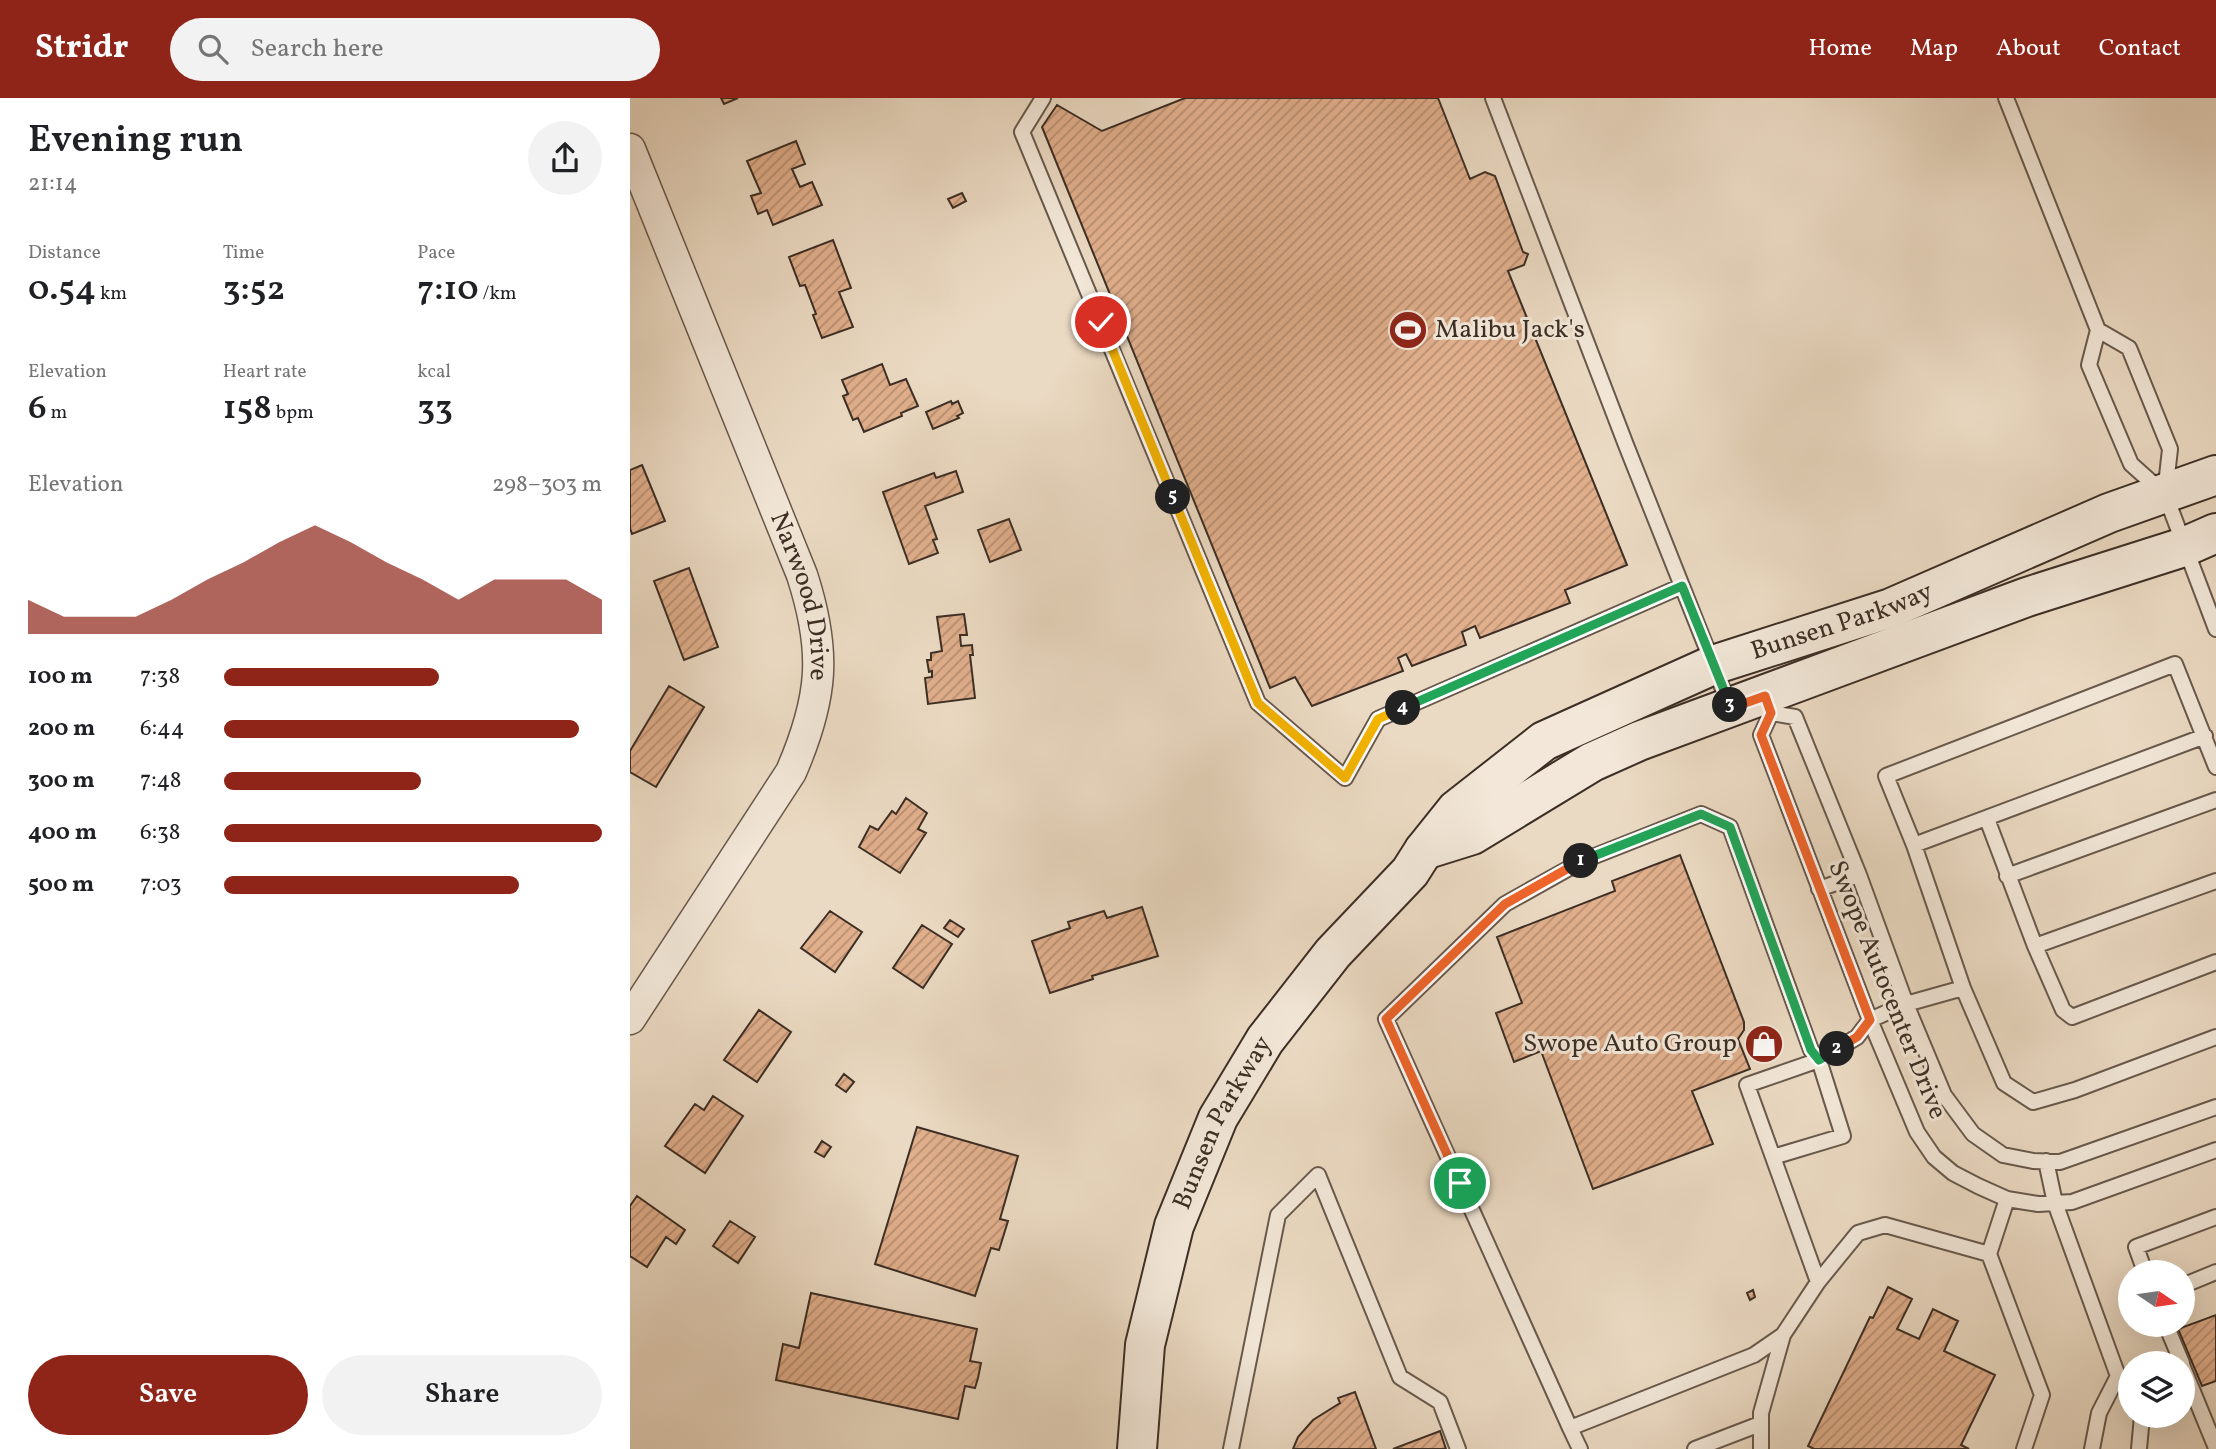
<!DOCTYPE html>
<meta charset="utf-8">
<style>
body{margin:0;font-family:Vollkorn,serif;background:#f2f2f2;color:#202124;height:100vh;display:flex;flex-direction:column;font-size:26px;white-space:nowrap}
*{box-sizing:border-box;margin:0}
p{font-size:23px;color:#757577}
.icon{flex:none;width:38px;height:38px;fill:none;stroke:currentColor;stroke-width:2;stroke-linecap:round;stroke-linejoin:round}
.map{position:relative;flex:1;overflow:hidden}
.side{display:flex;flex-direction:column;background:#fff;width:630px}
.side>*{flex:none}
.needle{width:46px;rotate:103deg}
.buttons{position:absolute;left:1488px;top:1162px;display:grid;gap:14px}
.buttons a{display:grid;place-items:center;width:77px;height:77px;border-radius:50%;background:#fff;box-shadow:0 7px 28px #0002;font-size:35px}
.pin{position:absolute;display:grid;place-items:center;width:60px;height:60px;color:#fff;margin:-30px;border:4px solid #fff;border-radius:50%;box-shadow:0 2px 7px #0007}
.km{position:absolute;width:35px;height:35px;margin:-18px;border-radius:50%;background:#222;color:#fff;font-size:19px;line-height:35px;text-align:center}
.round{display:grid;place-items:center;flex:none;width:74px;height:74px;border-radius:37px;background:#f2f2f2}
.overview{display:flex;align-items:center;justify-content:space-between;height:119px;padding:0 28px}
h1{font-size:38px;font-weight:600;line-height:52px}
.stats{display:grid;grid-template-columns:repeat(3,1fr);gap:10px;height:119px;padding:7px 28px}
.stats div{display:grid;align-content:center}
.stats b{font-size:35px;font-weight:600}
.stats small{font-size:19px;font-weight:400}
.stats p{font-size:19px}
.chart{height:196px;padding:14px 28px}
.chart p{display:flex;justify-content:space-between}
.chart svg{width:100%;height:126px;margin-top:7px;fill:#8f2418;opacity:.7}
.primary-button{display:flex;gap:14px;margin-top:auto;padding:14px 28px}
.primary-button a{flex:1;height:80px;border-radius:42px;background:#8f2418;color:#fff;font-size:28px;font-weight:600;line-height:80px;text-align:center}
.primary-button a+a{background:#f2f2f2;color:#202124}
ul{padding:0 28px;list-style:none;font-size:23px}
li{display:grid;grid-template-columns:112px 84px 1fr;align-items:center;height:52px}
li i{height:18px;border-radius:9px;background:#8f2418}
header{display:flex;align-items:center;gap:42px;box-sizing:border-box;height:98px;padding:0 35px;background:#8f2418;color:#fff}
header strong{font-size:33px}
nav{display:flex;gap:38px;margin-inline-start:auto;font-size:24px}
.search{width:490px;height:63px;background:#f2f2f2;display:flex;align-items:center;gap:18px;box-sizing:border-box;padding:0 24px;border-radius:38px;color:#757577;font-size:26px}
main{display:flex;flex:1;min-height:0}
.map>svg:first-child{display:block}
.building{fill:url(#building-hatch);stroke:#3c2e25;stroke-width:2}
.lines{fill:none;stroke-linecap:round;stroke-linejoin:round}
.lane-casing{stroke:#68594c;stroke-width:18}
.street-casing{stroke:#68594c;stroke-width:33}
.secondary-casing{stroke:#3c2e25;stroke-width:42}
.lane{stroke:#f2e7d8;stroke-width:14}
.street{stroke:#f2e7d8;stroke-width:30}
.secondary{stroke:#f2e7d8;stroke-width:38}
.split-1-casing{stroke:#fff;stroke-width:14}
.split-2-casing{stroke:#fff;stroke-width:14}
.split-3-casing{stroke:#fff;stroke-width:14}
.split-4-casing{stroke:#fff;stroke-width:14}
.split-5-casing{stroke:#fff;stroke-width:14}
.split-6-casing{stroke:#fff;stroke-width:14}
.split-1{stroke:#f0652b;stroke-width:9}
.split-2{stroke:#22a559;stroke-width:9}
.split-3{stroke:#f0652b;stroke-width:9}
.split-4{stroke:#22a559;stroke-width:9}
.split-5{stroke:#f5b400;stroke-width:9}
.split-6{stroke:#f5b400;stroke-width:9}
.labels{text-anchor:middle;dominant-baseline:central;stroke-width:6;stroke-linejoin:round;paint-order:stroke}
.poi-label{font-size:26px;fill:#3c2e25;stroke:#f2e7d8;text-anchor:start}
.street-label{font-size:26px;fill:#3c2e25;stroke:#f2e7d8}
</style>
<header>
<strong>Stridr</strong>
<div class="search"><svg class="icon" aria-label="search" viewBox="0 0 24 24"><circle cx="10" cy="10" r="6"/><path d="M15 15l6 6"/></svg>Search here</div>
<nav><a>Home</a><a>Map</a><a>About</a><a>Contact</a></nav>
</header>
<main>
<section class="side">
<div class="overview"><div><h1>Evening run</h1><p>21:14</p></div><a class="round"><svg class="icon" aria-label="share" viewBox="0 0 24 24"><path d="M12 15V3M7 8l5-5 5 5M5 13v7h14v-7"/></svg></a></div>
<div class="stats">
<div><p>Distance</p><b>0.54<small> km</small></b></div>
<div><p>Time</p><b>3:52</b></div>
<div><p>Pace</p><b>7:10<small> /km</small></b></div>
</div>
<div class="stats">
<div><p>Elevation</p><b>6<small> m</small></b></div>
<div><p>Heart rate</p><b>158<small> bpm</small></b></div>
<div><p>kcal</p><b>33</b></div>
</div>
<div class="chart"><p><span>Elevation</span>298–303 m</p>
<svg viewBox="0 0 160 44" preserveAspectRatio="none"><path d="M0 44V32L10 38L20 38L30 38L40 32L50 25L60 19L70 12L80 6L90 12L100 19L110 25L120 32L130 25L140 25L150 25L160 32V44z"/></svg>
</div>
<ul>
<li><b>100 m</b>7:38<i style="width:57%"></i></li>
<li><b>200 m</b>6:44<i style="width:94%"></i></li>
<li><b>300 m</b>7:48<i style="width:52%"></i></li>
<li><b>400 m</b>6:38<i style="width:100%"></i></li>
<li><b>500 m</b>7:03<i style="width:78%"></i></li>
</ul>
<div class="primary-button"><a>Save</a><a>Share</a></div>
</section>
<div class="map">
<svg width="1586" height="1351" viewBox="0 0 1586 1351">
<defs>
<pattern id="building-hatch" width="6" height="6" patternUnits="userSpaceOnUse" patternTransform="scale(1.75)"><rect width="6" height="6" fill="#e1af8c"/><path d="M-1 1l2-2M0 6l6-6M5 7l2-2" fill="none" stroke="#b88f72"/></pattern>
</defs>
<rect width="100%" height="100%" fill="#ebdac3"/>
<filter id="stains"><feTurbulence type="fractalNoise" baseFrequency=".00286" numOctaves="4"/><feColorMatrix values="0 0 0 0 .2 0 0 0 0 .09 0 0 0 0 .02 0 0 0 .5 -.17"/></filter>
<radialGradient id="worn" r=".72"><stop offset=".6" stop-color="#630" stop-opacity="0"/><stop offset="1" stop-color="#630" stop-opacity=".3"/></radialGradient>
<path class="building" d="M91,0H108L94,6Z
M555,0H808L840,81L855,74L865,78L893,154L898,156L894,167L878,173L997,467L935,492L940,505L850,540L845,528L832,534L836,547L782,568L776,556L768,560L773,573L682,608L665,579L640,590L412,29L427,7L472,33Z
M166,43L175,66L162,71L170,89L182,84L192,107L143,127L137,112L128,116L121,98L131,95L117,63Z
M332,95L336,103L323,110L318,101Z
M203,142L221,190L209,194L223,229L192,240L183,217L186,216L175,187L170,188L159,159Z
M252,266L260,287L276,281L288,308L271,315L272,318L234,334L228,320L223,322L213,298L218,296L212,282Z
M321,303L322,306L328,303L333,315L327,318L329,320L303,331L296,314Z
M12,367L35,423L2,436L0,430V372Z
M326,373L333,394L295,408L307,441L303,442L308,455L279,466L253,394L304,375L306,380Z
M379,421L391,452L360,464L348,432Z
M59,470L88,549L54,562L24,483Z
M334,516L337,537H330L331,548L342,547L343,557H340L345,600L298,606L295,580L302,579V573L299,574L297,562H301V555L312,553L307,519Z
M39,588L74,609L26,689L0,674V653Z
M276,700L297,715L288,731L296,735L270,775L229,749L240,728L248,732L262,713L266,716Z
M1050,757L1114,924V932L1108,941L1120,971L1062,993L1083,1046L963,1091L911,953L884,964L866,915L892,905L867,839L985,793L982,783Z
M512,809L528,858L462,878L463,881L420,895L402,843L440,830L438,824L474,813L477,820Z
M200,813L232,834L205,874L171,850Z
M320,822L334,831L328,839L314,830Z
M292,827L322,846L293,890L263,870Z
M129,912L161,934L127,984L94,962Z
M214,976L224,984L216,994L206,987Z
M83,998L113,1018L75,1075L35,1048L65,1006L74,1012Z
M287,1029L388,1058L370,1121L378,1123L369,1152L361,1150L345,1198L245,1166Z
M192,1043L201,1049L194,1059L185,1054Z
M7,1098L55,1132L46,1146L36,1139L17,1169L0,1158V1108Z
M100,1123L125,1139L108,1165L83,1148Z
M1258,1189L1282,1201L1267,1231L1289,1241L1303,1211L1328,1223L1314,1253L1365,1277L1331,1347L1339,1351H1184L1178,1348L1240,1219L1243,1220Z
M1123,1192L1125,1199L1120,1202L1117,1195Z
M181,1195L347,1231L340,1263L351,1265L348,1280L345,1290L335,1288L328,1321L146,1282L153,1246L169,1250Z
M1586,1217V1283L1572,1288L1548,1231Z
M725,1294L746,1351H663L668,1339L683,1322L710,1305L708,1300Z
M810,1333L816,1351H763Z"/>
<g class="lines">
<g class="lane-casing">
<path id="lane" d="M413,0L392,34L628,605L715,680L748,621L1052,488
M863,0L996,347L1100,609
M1376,0L1468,232L1459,267L1501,366L1530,392
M1468,232L1499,250L1540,351L1535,396L1586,531
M1135,598L1141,615L1131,637L1240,922L1287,1034L1304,1059L1323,1075L1348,1088L1377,1101L1408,1106L1442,1104L1586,1052
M1141,615L1165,619L1229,777L1276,906L1314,997L1343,1036L1373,1057L1403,1063L1430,1064L1586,1009
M1575,638L1284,747L1333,890L1374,985L1403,1004L1445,992L1586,939
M1357,721L1405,848L1433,912L1442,919L1586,864
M1284,747L1256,678L1545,566L1586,669
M1377,778L1586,702
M1189,791L1229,777
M1405,848L1586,783
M1333,890L1276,906L1240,922L1227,939L1189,962L1181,952L1100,729L1071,716L952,763L875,806L756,921L940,1330L1124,1257L1153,1237L1188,1184L1228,1135L1255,1127L1359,1156L1377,1101
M1143,1059L1213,1038L1189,962L1117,987L1188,1184
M1416,1063L1425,1105L1488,1278
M1359,1156L1412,1297L1394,1351
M1515,1174L1506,1149L1586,1119
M1552,1188L1586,1174
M1536,1227L1552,1265
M1552,1267L1586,1350
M940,1330L950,1351
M601,1351L648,1117L688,1077L770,1279L810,1304L828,1351
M1065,1351L1130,1326
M1131,1351V1315L1153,1237
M1462,1351L1469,1315L1488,1278L1500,1295
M1509,1351L1512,1318"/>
</g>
<g class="street-casing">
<g id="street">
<path id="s1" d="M0,51L172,477C197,554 193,600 161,674L0,921"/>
</g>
</g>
<g class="secondary-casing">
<g id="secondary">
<path d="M794,752L842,737L962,664L1009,643L1397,499L1554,449L1586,435"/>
<path id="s2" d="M507,1351L515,1247L544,1128L588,1020L635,942L703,855L780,774L794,752L826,712L914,643L1083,567L1261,510L1479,415L1586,377"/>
</g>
</g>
<use href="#lane" class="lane"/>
<use href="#street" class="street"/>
<use href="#secondary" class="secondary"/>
</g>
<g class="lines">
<g class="split-1-casing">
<path id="split-1" d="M830,1085L756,921L875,806L951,763"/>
</g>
<g class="split-2-casing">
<path id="split-2" d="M951,763L1071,716L1100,729L1181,952L1189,962L1207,951"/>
</g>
<g class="split-3-casing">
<path id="split-3" d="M1100,607L1101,610L1135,598L1141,615L1131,637L1240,922L1227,939L1207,951"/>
</g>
<g class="split-4-casing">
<path id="split-4" d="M773,610L1052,488L1100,607"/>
</g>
<g class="split-5-casing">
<path id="split-5" d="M543,399L628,605L715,680L748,621L773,610"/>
</g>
<g class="split-6-casing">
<path id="split-6" d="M471,224L543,399"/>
</g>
<use href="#split-1" class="split-1"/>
<use href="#split-2" class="split-2"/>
<use href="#split-3" class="split-3"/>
<use href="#split-4" class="split-4"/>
<use href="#split-5" class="split-5"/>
<use href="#split-6" class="split-6"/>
</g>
<defs>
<g id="stadium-disc" transform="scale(2.0125)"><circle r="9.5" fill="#8f2418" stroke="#f2e7d8"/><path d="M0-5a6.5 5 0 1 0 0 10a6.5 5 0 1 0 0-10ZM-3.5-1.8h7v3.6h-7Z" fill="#fff"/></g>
<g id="shop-disc" transform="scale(2.0125)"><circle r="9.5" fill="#8f2418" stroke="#f2e7d8"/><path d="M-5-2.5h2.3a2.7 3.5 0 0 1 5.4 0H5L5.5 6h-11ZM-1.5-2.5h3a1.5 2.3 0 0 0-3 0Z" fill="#fff"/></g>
</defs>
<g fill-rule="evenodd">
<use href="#stadium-disc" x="778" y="232"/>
<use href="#shop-disc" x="1134" y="946"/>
</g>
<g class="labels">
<g class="poi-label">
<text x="805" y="232">Malibu Jack's</text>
<text x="1107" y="946" text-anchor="end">Swope Auto Group</text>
</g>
<g class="street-label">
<text stroke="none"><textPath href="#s1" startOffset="480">Narwood Drive</textPath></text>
<text stroke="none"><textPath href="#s2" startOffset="1167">Bunsen Parkway</textPath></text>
<text transform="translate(1257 892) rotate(68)">Swope Autocenter Drive</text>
<text stroke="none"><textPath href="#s2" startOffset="341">Bunsen Parkway</textPath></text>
</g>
</g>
<rect width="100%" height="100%" filter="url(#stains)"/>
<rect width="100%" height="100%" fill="url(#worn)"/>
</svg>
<div class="buttons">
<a><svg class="needle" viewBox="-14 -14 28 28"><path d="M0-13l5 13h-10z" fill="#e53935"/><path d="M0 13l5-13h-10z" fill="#757577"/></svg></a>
<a><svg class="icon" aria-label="layers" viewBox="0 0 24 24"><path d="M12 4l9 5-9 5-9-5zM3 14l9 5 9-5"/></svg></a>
</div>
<div class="pin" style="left:830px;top:1085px;background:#1e9e55"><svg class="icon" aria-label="arrive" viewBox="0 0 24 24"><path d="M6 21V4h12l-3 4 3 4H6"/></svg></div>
<div class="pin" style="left:471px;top:224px;background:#d93025"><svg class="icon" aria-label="check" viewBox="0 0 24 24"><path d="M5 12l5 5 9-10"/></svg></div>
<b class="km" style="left:951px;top:763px">1</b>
<b class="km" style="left:1207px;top:951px">2</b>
<b class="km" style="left:1100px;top:607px">3</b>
<b class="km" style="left:773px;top:610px">4</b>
<b class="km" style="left:543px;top:399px">5</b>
</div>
</main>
